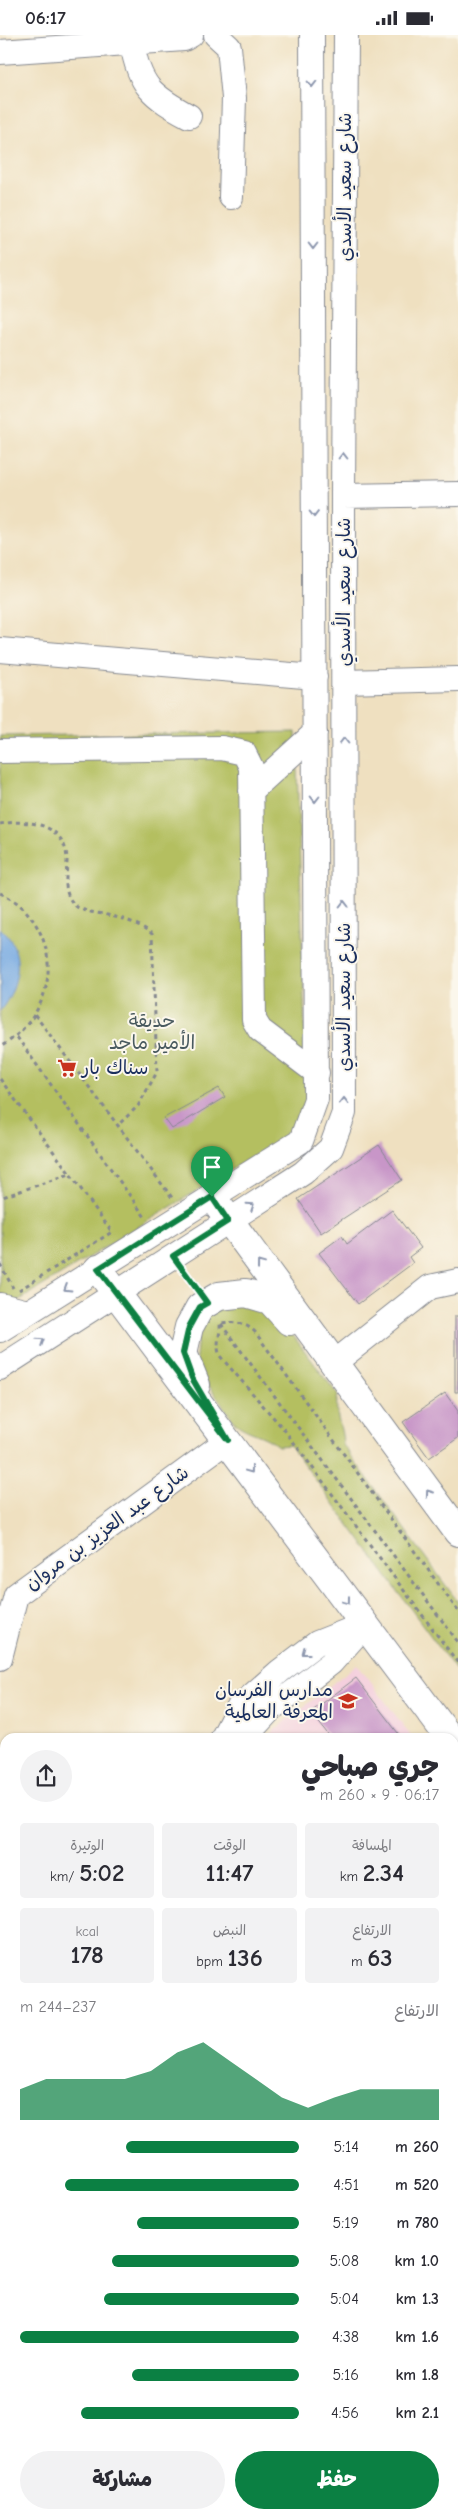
<!DOCTYPE html>
<html lang="ar">
<meta charset="utf-8">
<style>
body{margin:0;font-family:"Comic Neue","Playpen Sans Arabic",sans-serif;background:#f2f2f3;color:#2b2b33;direction:rtl;height:100vh;display:flex;flex-direction:column;font-size:19px;white-space:nowrap}
*{box-sizing:border-box;margin:0}
p{font-size:16px;color:#7c7c81}
.icon{flex:none;width:28px;height:28px;fill:none;stroke:currentColor;stroke-width:2;stroke-linecap:round;stroke-linejoin:round}
.map{position:relative;flex:1;overflow:hidden;direction:ltr}
.side{position:absolute;left:0px;top:1698px;width:459px;height:786px;display:flex;flex-direction:column;background:#fff;border-radius:15px 15px 0 0;box-shadow:0 1px 4px #0004;direction:rtl}
.side>*{flex:none}
.pin{position:absolute;display:grid;place-items:center;width:42px;height:42px;color:#fff;margin:-51px -21px;border-radius:50% 50% 50% 0;rotate:-45deg;box-shadow:0 0 5px #0007}
.pin .icon{rotate:45deg}
.round{display:grid;place-items:center;flex:none;width:52px;height:52px;border-radius:26px;background:#f2f2f3}
.head{display:flex;align-items:center;justify-content:space-between;height:85px;padding:0 20px}
h1{font-size:28px;font-weight:800;line-height:38px}
.figures{display:grid;grid-template-columns:repeat(3,1fr);gap:8px;height:85px;padding:5px 20px}
.figures div{display:grid;align-content:center;border-radius:5px;background:#f2f2f3;text-align:center}
.figures b{font-size:25px;font-weight:800}
.figures small{font-size:14px;font-weight:400}
.figures p{font-size:14px}
.chart{height:140px;padding:10px 20px}
.chart p{display:flex;justify-content:space-between}
.chart svg{width:100%;height:90px;margin-top:5px;fill:#0b8043;opacity:.7}
.cta{display:flex;gap:10px;margin-top:auto;padding:10px 20px}
.cta a{flex:1;height:58px;border-radius:30px;background:#0b8043;color:#fff;font-size:20px;font-weight:800;line-height:58px;text-align:center}
.cta a+a{background:#f2f2f3;color:#2b2b33}
ul{padding:0 20px;list-style:none;font-size:16px}
li{display:grid;grid-template-columns:80px 60px 1fr;align-items:center;height:38px}
li i{height:12px;border-radius:6px;background:#0b8043}
.status{display:flex;justify-content:space-between;align-items:center;height:35px;padding:0 25px;background:#fff;direction:ltr}
.status svg{height:14px;fill:currentColor}
.map>svg:first-child{display:block}
.built{fill:#f4cfdd}
.green{fill:#b4bf61;stroke:#687760}
.water{fill:#75a8e1;stroke:#486ca0}
.building{fill:#c896c8}
.lines{fill:none;stroke-linecap:round;stroke-linejoin:round}
.minor-casing{stroke:#85888f;stroke-width:26}
.major-casing{stroke:#85888f;stroke-width:30}
.path{stroke:#85888f;stroke-width:3;stroke-dasharray:4 4;stroke-linecap:butt}
.minor{stroke:#fff;stroke-width:24}
.major{stroke:#fff;stroke-width:28}
.oneway{stroke:#8d97ae}
.route-casing{stroke:#fff;stroke-width:10}
.route{stroke:#0b8043;stroke-width:6}
.labels{text-anchor:middle;dominant-baseline:central;stroke-width:4;stroke-linejoin:round;paint-order:stroke}
.street-label{font-size:19px;fill:#1b2f5e;stroke:#fbf7ec}
.park-label{font-size:19px;fill:#495a5f;stroke:#fbf7ec}
.poi-label{font-size:19px;fill:#1b2f5e;stroke:#fbf7ec;text-anchor:start}
</style>
<div class="status"><b>06:17</b><svg viewBox="0 0 49 12"><path d="M0 12V9h3v3zM5 12V6h3v6zM10 12V3h3v9zM15 12V0h3v12zM26 1h20v11H26zM47 4h2v5h-2z"/></svg></div>
<div class="map">
<svg width="458" height="2483" viewBox="0 0 458 2483">
<rect width="100%" height="100%" fill="#fbf7ec"/>
<filter id="ink" filterUnits="userSpaceOnUse"><feTurbulence type="fractalNoise" baseFrequency=".02" numOctaves="2"/><feDisplacementMap in="SourceGraphic" scale="10" xChannelSelector="R" yChannelSelector="G"/><feConvolveMatrix kernelMatrix="1 2 1 2 8 2 1 2 1" color-interpolation-filters="sRGB"/></filter>
<filter id="wash" filterUnits="userSpaceOnUse"><feTurbulence type="fractalNoise" baseFrequency=".0096" numOctaves="4" result="noise"/><feDisplacementMap in="SourceGraphic" scale="20" xChannelSelector="R" yChannelSelector="G"/><feGaussianBlur stdDeviation="1.12" result="paint"/><feColorMatrix in="noise" values="0 0 0 0 0 0 0 0 0 0 0 0 0 0 0 0 0 1.4 0 .05"/><feComposite in="paint" operator="in"/></filter>
<g filter="url(#wash)">
<rect width="100%" height="100%" fill="#efe0c0"/>
<path class="built" d="M357,1629L412,1702H266Z
M454,1758L458,1764V2048L454,2043Z"/>
<path class="green" d="M296,697L307,1064L289,1099L0,1277V701Z
M227,1263L270,1270L338,1360C333,1380 343,1391 343,1410L458,1567V1638L290,1410L278,1411C264,1399 249,1399 235,1388L195,1331L200,1281Z"/>
<path class="water" d="M0,893C27,916 19,952 0,976Z"/>
<g id="blocks">
<path class="building" d="M219,1053L225,1062L172,1094L164,1083Z
M379,1110L402,1145L321,1198L298,1164Z
M392,1175L421,1213L409,1222L413,1228L358,1269L319,1218L342,1201L347,1209Z
M455,1281H458V1357H455Z
M445,1358L458,1376V1403L429,1423L403,1387Z
M356,1643L401,1702H330L311,1677Z
M458,1801V1874L454,1869V1804Z
M2,2041H5V2117H2Z"/>
</g>
</g>
<g filter="url(#ink)">
<use href="#blocks" fill-opacity="0" stroke="#85888f" stroke-width="1"/>
<g class="lines">
<g class="minor-casing">
<path id="minor" d="M216,0L229,12L234,63L231,162
M132,8C139,51 152,61 189,81
M0,17L184,4L191,0
M343,461L458,459
M0,615L315,642
M344,647L458,644
M0,716L222,713L244,718L251,732L254,985L260,995L317,1038
M251,756L315,698
M0,1270L28,1277
M0,1295L301,1106L316,1064L312,0
M334,1328L430,1252L458,1246
M0,1333L303,1138L331,1113L344,1078L343,461L346,0
M0,1623L16,1560L228,1405
M223,1702L238,1673L280,1636L317,1608L365,1589
M245,1702L271,1674L331,1628L362,1593
M0,2019H5
M454,2080L458,2085
M0,2209H5
M454,2317L458,2314
M176,2483V2479
M210,2483V2479"/>
</g>
<g class="major-casing">
<path id="major" d="M212,1162L458,1497
M98,1234L449,1702
M196,1350L183,1318L189,1292L200,1272L219,1261L246,1258L270,1265L289,1286"/>
</g>
<path class="path" d="M0,789C28,784 66,788 67,825C67,842 61,859 77,872C83,876 95,878 103,879C120,883 138,887 152,899L157,1037L138,1071L118,1090
M0,858C6,861 14,865 20,870C66,914 53,981 0,1012
M35,980L173,1164
M17,1002L145,1182
M0,1044L70,1139L0,1163
M0,1229L13,1253
M185,1237L194,1251
M19,1255L112,1197L70,1139
M221,1289L458,1607
M458,1576L255,1297C245,1287 233,1287 220,1288C221,1300 215,1309 220,1321L286,1397L458,1628"/>
<use href="#minor" class="minor"/>
<use href="#major" class="major"/>
</g>
<defs><path id="oneway-chevron" d="M-2-3.5L2.5 0L-2 3.5" fill="none" stroke-width="1.6" stroke-linecap="round" stroke-linejoin="round" transform="scale(1.25)"/></defs>
<g class="oneway">
<use href="#oneway-chevron" transform="translate(312 49) rotate(90)"/>
<use href="#oneway-chevron" transform="translate(313 211) rotate(90)"/>
<use href="#oneway-chevron" transform="translate(343 421) rotate(-90)"/>
<use href="#oneway-chevron" transform="translate(314 479) rotate(90)"/>
<use href="#oneway-chevron" transform="translate(344 706) rotate(-90)"/>
<use href="#oneway-chevron" transform="translate(315 764) rotate(90)"/>
<use href="#oneway-chevron" transform="translate(344 869) rotate(-90)"/>
<use href="#oneway-chevron" transform="translate(344 1066) rotate(-90)"/>
<use href="#oneway-chevron" transform="translate(251 1171) rotate(-33)"/>
<use href="#oneway-chevron" transform="translate(260 1229) rotate(-127)"/>
<use href="#oneway-chevron" transform="translate(67 1253) rotate(148)"/>
<use href="#oneway-chevron" transform="translate(41 1306) rotate(-33)"/>
<use href="#oneway-chevron" transform="translate(250 1435) rotate(53)"/>
<use href="#oneway-chevron" transform="translate(429 1458) rotate(-126)"/>
<use href="#oneway-chevron" transform="translate(347 1566) rotate(53)"/>
<use href="#oneway-chevron" transform="translate(305 1617) rotate(143)"/>
</g>
</g>
<g class="lines" filter="url(#ink)">
<g class="route-casing">
<path id="route" d="M212,1162L228,1186L173,1221L207,1268L200,1272L189,1292L183,1318L192,1343L228,1405L98,1234Z"/>
</g>
<use href="#route" class="route"/>
</g>
<defs>
<g id="supermarket-bare" transform="scale(1.5)"><path d="M-6-5.5h2.5l.6 2H6L4.5 2H-2.5L-4.4-4H-6ZM-1.5 3.2a1.3 1.3 0 1 0 .1 0ZM3 3.2a1.3 1.3 0 1 0 .1 0Z" fill="#c8321e" stroke="#fbf7ec" stroke-width="2.5" paint-order="stroke"/></g>
<g id="school-bare" transform="scale(1.5)"><path d="M0-5L7-2L0 1L-7-2ZM-4 1L0 2.5L4 1V4Q0 6-4 4Z" fill="#c8321e" stroke="#fbf7ec" stroke-width="2.5" paint-order="stroke"/></g>
</defs>
<g fill-rule="evenodd">
<use href="#supermarket-bare" x="67" y="1033"/>
<use href="#school-bare" x="348" y="1666"/>
</g>
<g class="labels">
<g class="street-label">
<text transform="translate(345 152) rotate(-90)">شارع سعيد الأسدي</text>
<text transform="translate(344 557) rotate(-90)">شارع سعيد الأسدي</text>
<text transform="translate(344 962) rotate(-90)">شارع سعيد الأسدي</text>
<text transform="translate(107 1493) rotate(-36)">شارع عبد العزيز بن مروان</text>
</g>
<g class="park-label">
<text x="152" y="986">حديقة<tspan x="152" dy="22">الأمير ماجد</tspan></text>
</g>
<g class="poi-label">
<text x="82" y="1033">سناك بار</text>
<text x="333" y="1655" text-anchor="end">مدارس الفرسان<tspan x="333" dy="22">المعرفة العالمية</tspan></text>
</g>
</g>
</svg>
<div class="pin" style="left:212px;top:1162px;background:#1e9e55"><svg class="icon" aria-label="arrive" viewBox="0 0 24 24"><path d="M6 21V4h12l-3 4 3 4H6"/></svg></div>
<section class="side">
<div class="head"><div><h1>جري صباحي</h1><p>06:17 · 9 × 260 m</p></div><a class="round"><svg class="icon" aria-label="share" viewBox="0 0 24 24"><path d="M12 15V3M7 8l5-5 5 5M5 13v7h14v-7"/></svg></a></div>
<div class="figures">
<div><p>المسافة</p><b>2.34<small> km</small></b></div>
<div><p>الوقت</p><b>11:47</b></div>
<div><p>الوتيرة</p><b>5:02<small> /km</small></b></div>
</div>
<div class="figures">
<div><p>الارتفاع</p><b>63<small> m</small></b></div>
<div><p>النبض</p><b>136<small> bpm</small></b></div>
<div><p>kcal</p><b>178</b></div>
</div>
<div class="chart"><p><span>الارتفاع</span>237–244 m</p>
<svg viewBox="0 0 160 44" preserveAspectRatio="none"><path d="M0 44V29L10 24L20 24L30 24L40 24L50 20L60 11L70 6L80 15L90 24L100 33L110 38L120 33L130 29L140 29L150 29L160 29V44z"/></svg>
</div>
<ul>
<li><b>260 m</b>5:14<i style="width:62%"></i></li>
<li><b>520 m</b>4:51<i style="width:84%"></i></li>
<li><b>780 m</b>5:19<i style="width:58%"></i></li>
<li><b>1.0 km</b>5:08<i style="width:67%"></i></li>
<li><b>1.3 km</b>5:04<i style="width:70%"></i></li>
<li><b>1.6 km</b>4:38<i style="width:100%"></i></li>
<li><b>1.8 km</b>5:16<i style="width:60%"></i></li>
<li><b>2.1 km</b>4:56<i style="width:78%"></i></li>
</ul>
<div class="cta"><a>حفظ</a><a>مشاركة</a></div>
</section>
</div>
